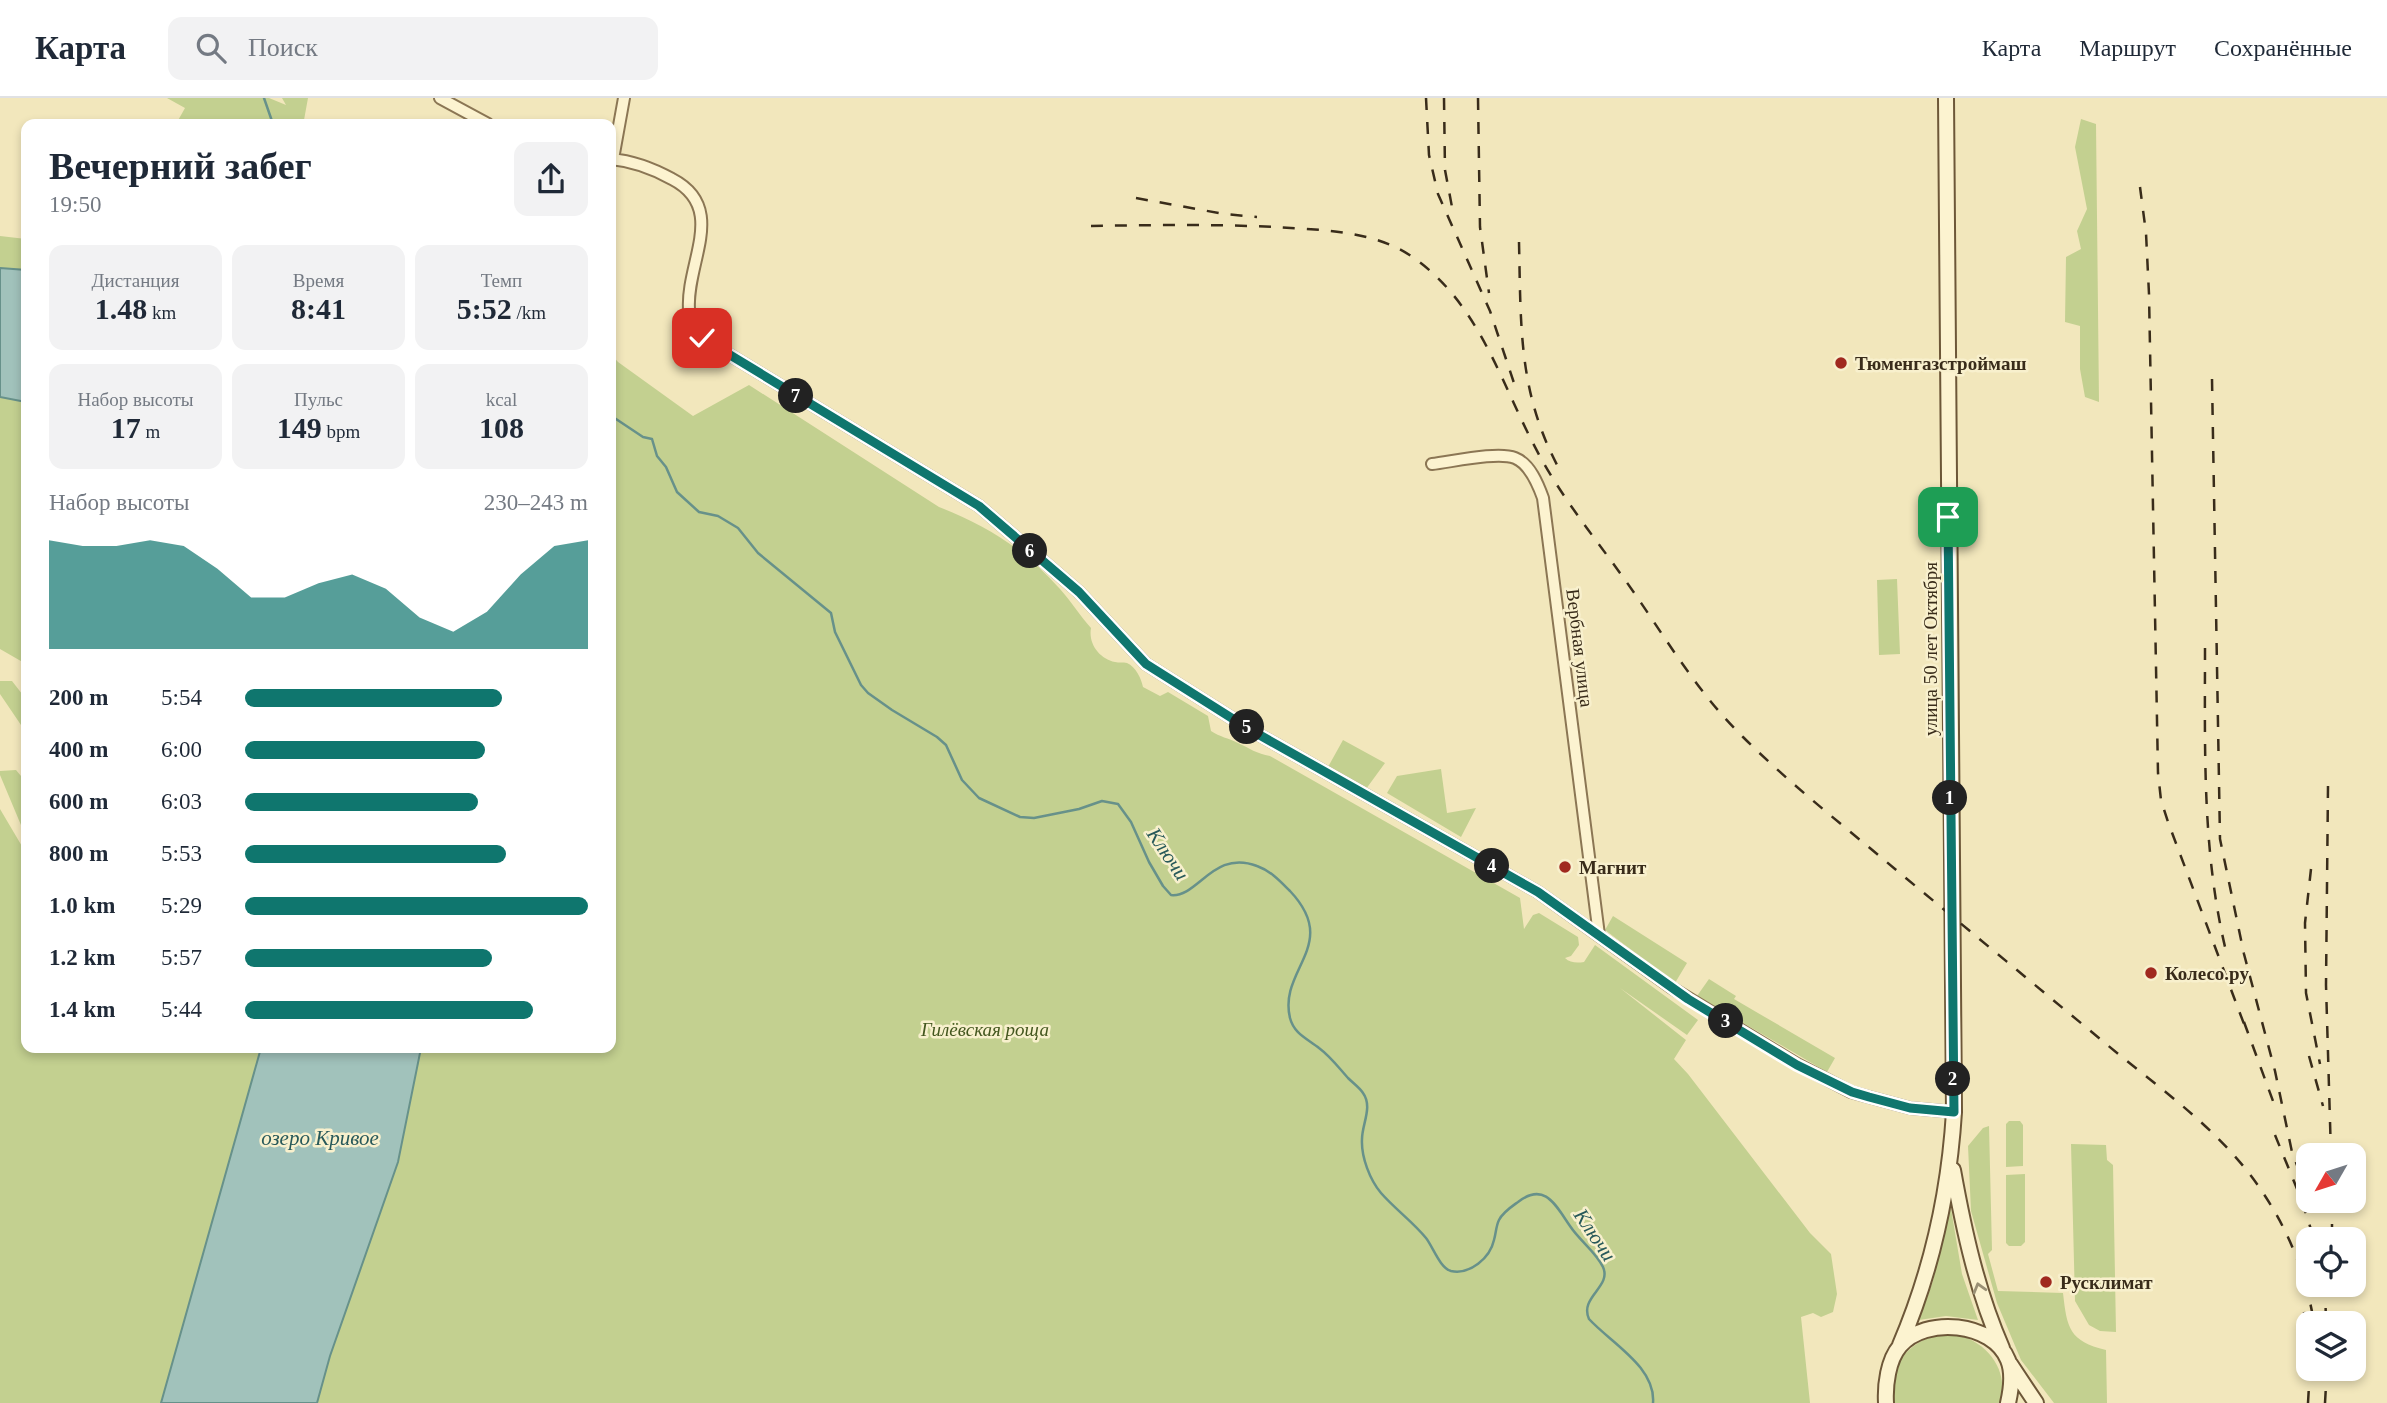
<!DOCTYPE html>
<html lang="ru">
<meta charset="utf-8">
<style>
body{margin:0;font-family:"Times New Roman",serif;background:#f2f2f3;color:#1f2937;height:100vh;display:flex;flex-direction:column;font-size:26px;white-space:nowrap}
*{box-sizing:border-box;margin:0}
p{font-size:23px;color:#747a83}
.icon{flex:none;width:38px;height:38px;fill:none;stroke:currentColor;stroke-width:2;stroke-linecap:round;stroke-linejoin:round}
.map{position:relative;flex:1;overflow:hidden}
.drawer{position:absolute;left:21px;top:21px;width:595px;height:934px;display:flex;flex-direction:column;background:#fff;border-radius:14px;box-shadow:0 4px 10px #0003}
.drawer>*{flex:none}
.needle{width:46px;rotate:231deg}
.controls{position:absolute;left:2296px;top:1045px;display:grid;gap:14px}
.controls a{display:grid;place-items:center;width:70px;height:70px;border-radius:14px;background:#fff;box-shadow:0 4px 10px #0003;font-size:35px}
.pin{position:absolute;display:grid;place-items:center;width:60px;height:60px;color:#fff;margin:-30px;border-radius:14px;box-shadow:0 4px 10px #0006}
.km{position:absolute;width:35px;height:35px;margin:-18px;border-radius:50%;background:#222;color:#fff;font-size:19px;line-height:35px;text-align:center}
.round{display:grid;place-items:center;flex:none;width:74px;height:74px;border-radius:14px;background:#f2f2f3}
.summary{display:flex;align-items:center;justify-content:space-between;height:119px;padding:0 28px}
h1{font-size:38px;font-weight:800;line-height:52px}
.metrics{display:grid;grid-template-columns:repeat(3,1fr);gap:10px;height:119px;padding:7px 28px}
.metrics div{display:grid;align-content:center;border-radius:14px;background:#f2f2f3;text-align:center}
.metrics b{font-size:30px;font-weight:800}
.metrics small{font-size:19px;font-weight:400}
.metrics p{font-size:19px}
.chart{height:196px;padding:14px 28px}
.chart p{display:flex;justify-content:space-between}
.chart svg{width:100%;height:126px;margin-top:7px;fill:#0f766e;opacity:.7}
ul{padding:0 28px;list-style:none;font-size:23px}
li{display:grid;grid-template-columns:112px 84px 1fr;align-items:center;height:52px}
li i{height:18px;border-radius:9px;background:#0f766e}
header{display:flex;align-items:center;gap:42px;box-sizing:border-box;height:98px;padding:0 35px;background:#fff;border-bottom:2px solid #e0e1e3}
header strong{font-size:33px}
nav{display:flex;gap:38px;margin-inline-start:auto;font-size:24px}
.search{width:490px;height:63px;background:#f2f2f3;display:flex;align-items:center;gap:18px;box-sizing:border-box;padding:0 24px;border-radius:14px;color:#747a83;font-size:26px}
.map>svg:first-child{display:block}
.green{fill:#c3d090}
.water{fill:#a1c2bb;stroke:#67918a;stroke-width:2}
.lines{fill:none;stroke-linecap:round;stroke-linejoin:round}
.stream{stroke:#67918a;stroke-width:2.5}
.street-casing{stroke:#8b7654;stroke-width:14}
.secondary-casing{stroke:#6d5738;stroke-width:18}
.street{stroke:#fcf3d0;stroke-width:10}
.secondary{stroke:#fcf3d0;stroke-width:14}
.rail{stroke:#392c1a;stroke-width:2.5;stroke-dasharray:12 12;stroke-linecap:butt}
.oneway{stroke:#9a9075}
.route-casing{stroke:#fff;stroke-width:14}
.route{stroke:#0f766e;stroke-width:9}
.poi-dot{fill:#a0291f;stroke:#f8f0cd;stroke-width:2.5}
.labels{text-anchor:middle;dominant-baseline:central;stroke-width:5;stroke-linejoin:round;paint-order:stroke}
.poi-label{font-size:19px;font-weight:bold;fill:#392c1a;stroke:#f8f0cd;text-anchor:start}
.street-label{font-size:19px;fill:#392c1a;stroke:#f8f0cd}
.park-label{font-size:19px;font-style:italic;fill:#44571f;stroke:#f8f0cd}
.water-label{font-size:21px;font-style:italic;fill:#28595a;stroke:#f8f0cd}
</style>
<header>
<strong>Карта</strong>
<div class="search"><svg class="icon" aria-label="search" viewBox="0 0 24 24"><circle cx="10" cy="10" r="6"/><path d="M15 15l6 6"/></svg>Поиск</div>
<nav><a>Карта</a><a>Маршрут</a><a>Сохранённые</a></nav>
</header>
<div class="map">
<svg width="2387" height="1305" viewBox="0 0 2387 1305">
<rect width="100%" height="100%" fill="#f2e7bc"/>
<path class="green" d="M167,0H269L286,7L282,0H308L304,22L307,26H176L185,10Z
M2081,21L2096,26L2099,304L2085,299L2080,271V228L2065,224L2066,159L2081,151L2077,133L2087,111L2075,49Z
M0,138L26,141V172L0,170Z
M611,256L618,264L693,318L749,287L939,409C986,427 1027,453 1060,491C1071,503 1080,518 1091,530C1088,546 1100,561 1115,564C1119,565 1123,564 1127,565C1136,569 1141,580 1143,589L1160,598L1168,594L1208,618L1211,633C1220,639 1228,640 1238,645C1249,650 1257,656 1270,658L1520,800L1524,831L1533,817L1539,815L1578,839L1579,847L1571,858L1565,860C1570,865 1577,865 1584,864L1595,847L1698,922L1687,937L1620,890L1686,942L1674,961L1688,976L1810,1135L1831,1156L1837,1196L1833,1214L1821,1219L1813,1215L1801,1219L1810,1305H317L330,1258L398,1064L421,950H611Z
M0,299L26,304V566L0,551Z
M1897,481L1900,556L1879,557L1877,482Z
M0,583H12L26,601V646L21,627L0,596Z
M1343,642L1385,665L1366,691L1328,669Z
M1441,671L1447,715L1476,710L1461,739L1387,695L1397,678Z
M16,672L26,684V739L0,677V673Z
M0,711L26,755V950H261L161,1305H0Z
M1613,818L1687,865L1675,885L1605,832Z
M1709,881L1736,898L1734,901L1835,960L1827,974L1697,898Z
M2009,1023H2020L2023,1027V1068L2006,1069V1026Z
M1989,1028L1992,1152L1988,1156L1998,1193L2063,1195C2067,1230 2069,1243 2106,1252L2107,1305H2054L2021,1262L1997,1205L1971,1113L1968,1048L1983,1030Z
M2071,1046L2106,1047L2107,1062L2113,1067L2116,1234L2100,1233L2089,1227L2075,1203Z
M2025,1076V1144L2021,1148H2009L2006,1145V1077Z
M1951,1111L1962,1176L1978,1222L1946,1218L1919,1222L1933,1183L1949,1112Z
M1953,1236C1986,1242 2009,1270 2001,1305H1894C1884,1266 1915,1235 1953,1236Z"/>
<path class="water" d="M0,170L26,172V304L0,299Z
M261,950H421L398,1064L330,1258L317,1305H161Z"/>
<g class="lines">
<path class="stream" d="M264,0L273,26
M613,319L643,339L652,341L657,358L666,369L677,394L699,414L718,418L738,430L758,455L831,515L835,534L861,587L868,595L892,612L937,639L946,647L962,682L979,700L1020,719L1034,720L1079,711L1102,703L1118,706L1131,724L1149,764L1163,788L1171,797C1198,800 1213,751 1257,768C1271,773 1280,783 1290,793C1341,847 1278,871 1290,920C1294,936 1308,941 1319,950C1331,959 1339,970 1348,980C1353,985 1360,990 1363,995C1373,1009 1362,1026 1362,1041C1361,1059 1370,1082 1381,1095C1395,1111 1413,1124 1426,1140C1433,1149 1440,1170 1451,1173C1470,1177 1490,1160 1494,1142C1496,1135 1496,1128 1499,1122C1503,1114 1511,1109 1518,1104C1545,1083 1556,1108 1570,1128C1579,1142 1596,1154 1603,1169C1612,1189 1579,1199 1589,1221C1611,1245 1656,1269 1653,1305"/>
<g class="street-casing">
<path id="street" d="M440,0L488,26
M611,61C633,63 652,70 672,81C728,110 686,164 689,211C690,223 696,231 702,240L979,408L1079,494L1146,566L1249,631L1538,794L1672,890L1797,966L1851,994L1869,999L1910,1010L1954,1014
M613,61L624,0
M1432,366C1451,364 1498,353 1515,360C1530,366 1538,386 1543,400L1599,837"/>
</g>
<g class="secondary-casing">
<path id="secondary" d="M1953,1072C1964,1133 1977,1193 2002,1250
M1900,1247C1932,1172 1949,1095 1954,1014L1946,0
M2010,1266L2036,1305
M1886,1305C1885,1287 1888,1262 1900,1248C1925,1218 1993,1224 2008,1262C2013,1274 2011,1292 2008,1305"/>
</g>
<use href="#street" class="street"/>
<use href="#secondary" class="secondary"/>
<path class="rail" d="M1426,0L1429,57L1438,96L1490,213L1516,291
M1444,0L1445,72L1452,109
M1478,0L1480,129L1489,195
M2140,89L2146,135L2149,196L2158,675L2161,702L2168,724L2247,934
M1136,100L1224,116L1257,119
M1091,128C1152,127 1214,126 1275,129C1320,132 1373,132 1411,158C1482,206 1502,291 1542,362C1570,412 1605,452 1637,499C1670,547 1700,597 1743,639C1790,686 1844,728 1895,771C1965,829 2035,887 2105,945C2154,986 2208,1023 2248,1074C2283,1119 2305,1169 2314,1225
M1519,144C1521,230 1518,298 1562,376
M2212,281L2220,741L2244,856L2275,973L2292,1054L2308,1096
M2205,550C2205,652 2202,754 2226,853
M2328,688L2326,887L2331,1057
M2311,771L2305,825L2306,895L2320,966
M2244,924L2273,1003
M2309,958L2323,1008
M2275,1037L2302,1103L2314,1141
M2332,1102V1141
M2325,1186L2326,1225
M2304,1214L2308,1245
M2308,1305L2310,1270
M2325,1305L2327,1270"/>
</g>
<defs><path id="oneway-chevron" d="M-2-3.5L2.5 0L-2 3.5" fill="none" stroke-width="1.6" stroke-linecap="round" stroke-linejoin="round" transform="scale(1.75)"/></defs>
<use class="oneway" href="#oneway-chevron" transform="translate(1979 1190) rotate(-106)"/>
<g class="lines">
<g class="route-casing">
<path id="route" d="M702,240L979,408L1079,494L1146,566L1249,631L1538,794L1688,901L1797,967L1852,994L1869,999L1910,1010L1954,1014L1948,419"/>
</g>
<use href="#route" class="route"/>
</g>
<g class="poi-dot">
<circle cx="1841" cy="265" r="7"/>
<circle cx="1565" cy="769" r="7"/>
<circle cx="2151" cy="875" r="7"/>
<circle cx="2046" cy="1184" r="7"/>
</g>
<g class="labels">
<g class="poi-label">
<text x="1855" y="265">Тюменгазстроймаш</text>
<text x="1579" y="769">Магнит</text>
<text x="2165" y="875">Колесо.ру</text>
<text x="2060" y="1184">Русклимат</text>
</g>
<g class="street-label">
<text transform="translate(1580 550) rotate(83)">Вербная улица</text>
<text transform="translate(1930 551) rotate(-90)">улица 50 лет Октября</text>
</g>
<g class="park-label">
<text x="985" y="931">Гилёвская роща</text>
</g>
<g class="water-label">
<text transform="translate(1168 756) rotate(56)">Ключи</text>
<text x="320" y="1040">озеро Кривое</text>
<text transform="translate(1595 1137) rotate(56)">Ключи</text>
</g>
</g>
</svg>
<div class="controls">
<a><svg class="needle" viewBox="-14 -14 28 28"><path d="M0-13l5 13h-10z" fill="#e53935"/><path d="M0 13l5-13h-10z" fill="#747a83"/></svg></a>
<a><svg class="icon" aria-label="locate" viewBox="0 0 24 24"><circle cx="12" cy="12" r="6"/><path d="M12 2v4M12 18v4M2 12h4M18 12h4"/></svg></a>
<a><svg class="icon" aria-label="layers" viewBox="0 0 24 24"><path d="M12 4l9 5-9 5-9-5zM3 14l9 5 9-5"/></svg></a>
</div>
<div class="pin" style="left:1948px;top:419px;background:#1e9e55"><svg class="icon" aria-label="arrive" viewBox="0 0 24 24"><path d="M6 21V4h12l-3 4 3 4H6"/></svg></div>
<div class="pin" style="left:702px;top:240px;background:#d93025"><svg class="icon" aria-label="check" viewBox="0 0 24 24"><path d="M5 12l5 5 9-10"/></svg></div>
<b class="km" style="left:1950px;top:700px">1</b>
<b class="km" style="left:1953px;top:981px">2</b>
<b class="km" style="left:1726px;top:923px">3</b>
<b class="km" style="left:1492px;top:768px">4</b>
<b class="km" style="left:1247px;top:629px">5</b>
<b class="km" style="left:1030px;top:453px">6</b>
<b class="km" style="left:796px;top:298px">7</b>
<section class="drawer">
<div class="summary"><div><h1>Вечерний забег</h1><p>19:50</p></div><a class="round"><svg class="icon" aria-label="share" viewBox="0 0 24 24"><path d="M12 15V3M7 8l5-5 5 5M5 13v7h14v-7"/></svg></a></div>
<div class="metrics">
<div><p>Дистанция</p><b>1.48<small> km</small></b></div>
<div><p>Время</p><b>8:41</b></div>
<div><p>Темп</p><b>5:52<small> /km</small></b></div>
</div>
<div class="metrics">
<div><p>Набор высоты</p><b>17<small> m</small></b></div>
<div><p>Пульс</p><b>149<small> bpm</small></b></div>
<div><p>kcal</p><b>108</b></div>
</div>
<div class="chart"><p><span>Набор высоты</span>230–243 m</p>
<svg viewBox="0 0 160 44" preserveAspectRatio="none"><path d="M0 44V6L10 8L20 8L30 6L40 8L50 16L60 26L70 26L80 21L90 18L100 23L110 33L120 38L130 31L140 18L150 8L160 6V44z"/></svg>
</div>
<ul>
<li><b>200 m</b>5:54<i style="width:75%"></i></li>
<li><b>400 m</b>6:00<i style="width:70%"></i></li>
<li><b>600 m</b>6:03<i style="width:68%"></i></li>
<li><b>800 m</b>5:53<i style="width:76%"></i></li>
<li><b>1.0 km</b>5:29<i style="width:100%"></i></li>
<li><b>1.2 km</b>5:57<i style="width:72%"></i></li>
<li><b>1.4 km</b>5:44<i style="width:84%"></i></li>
</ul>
</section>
</div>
